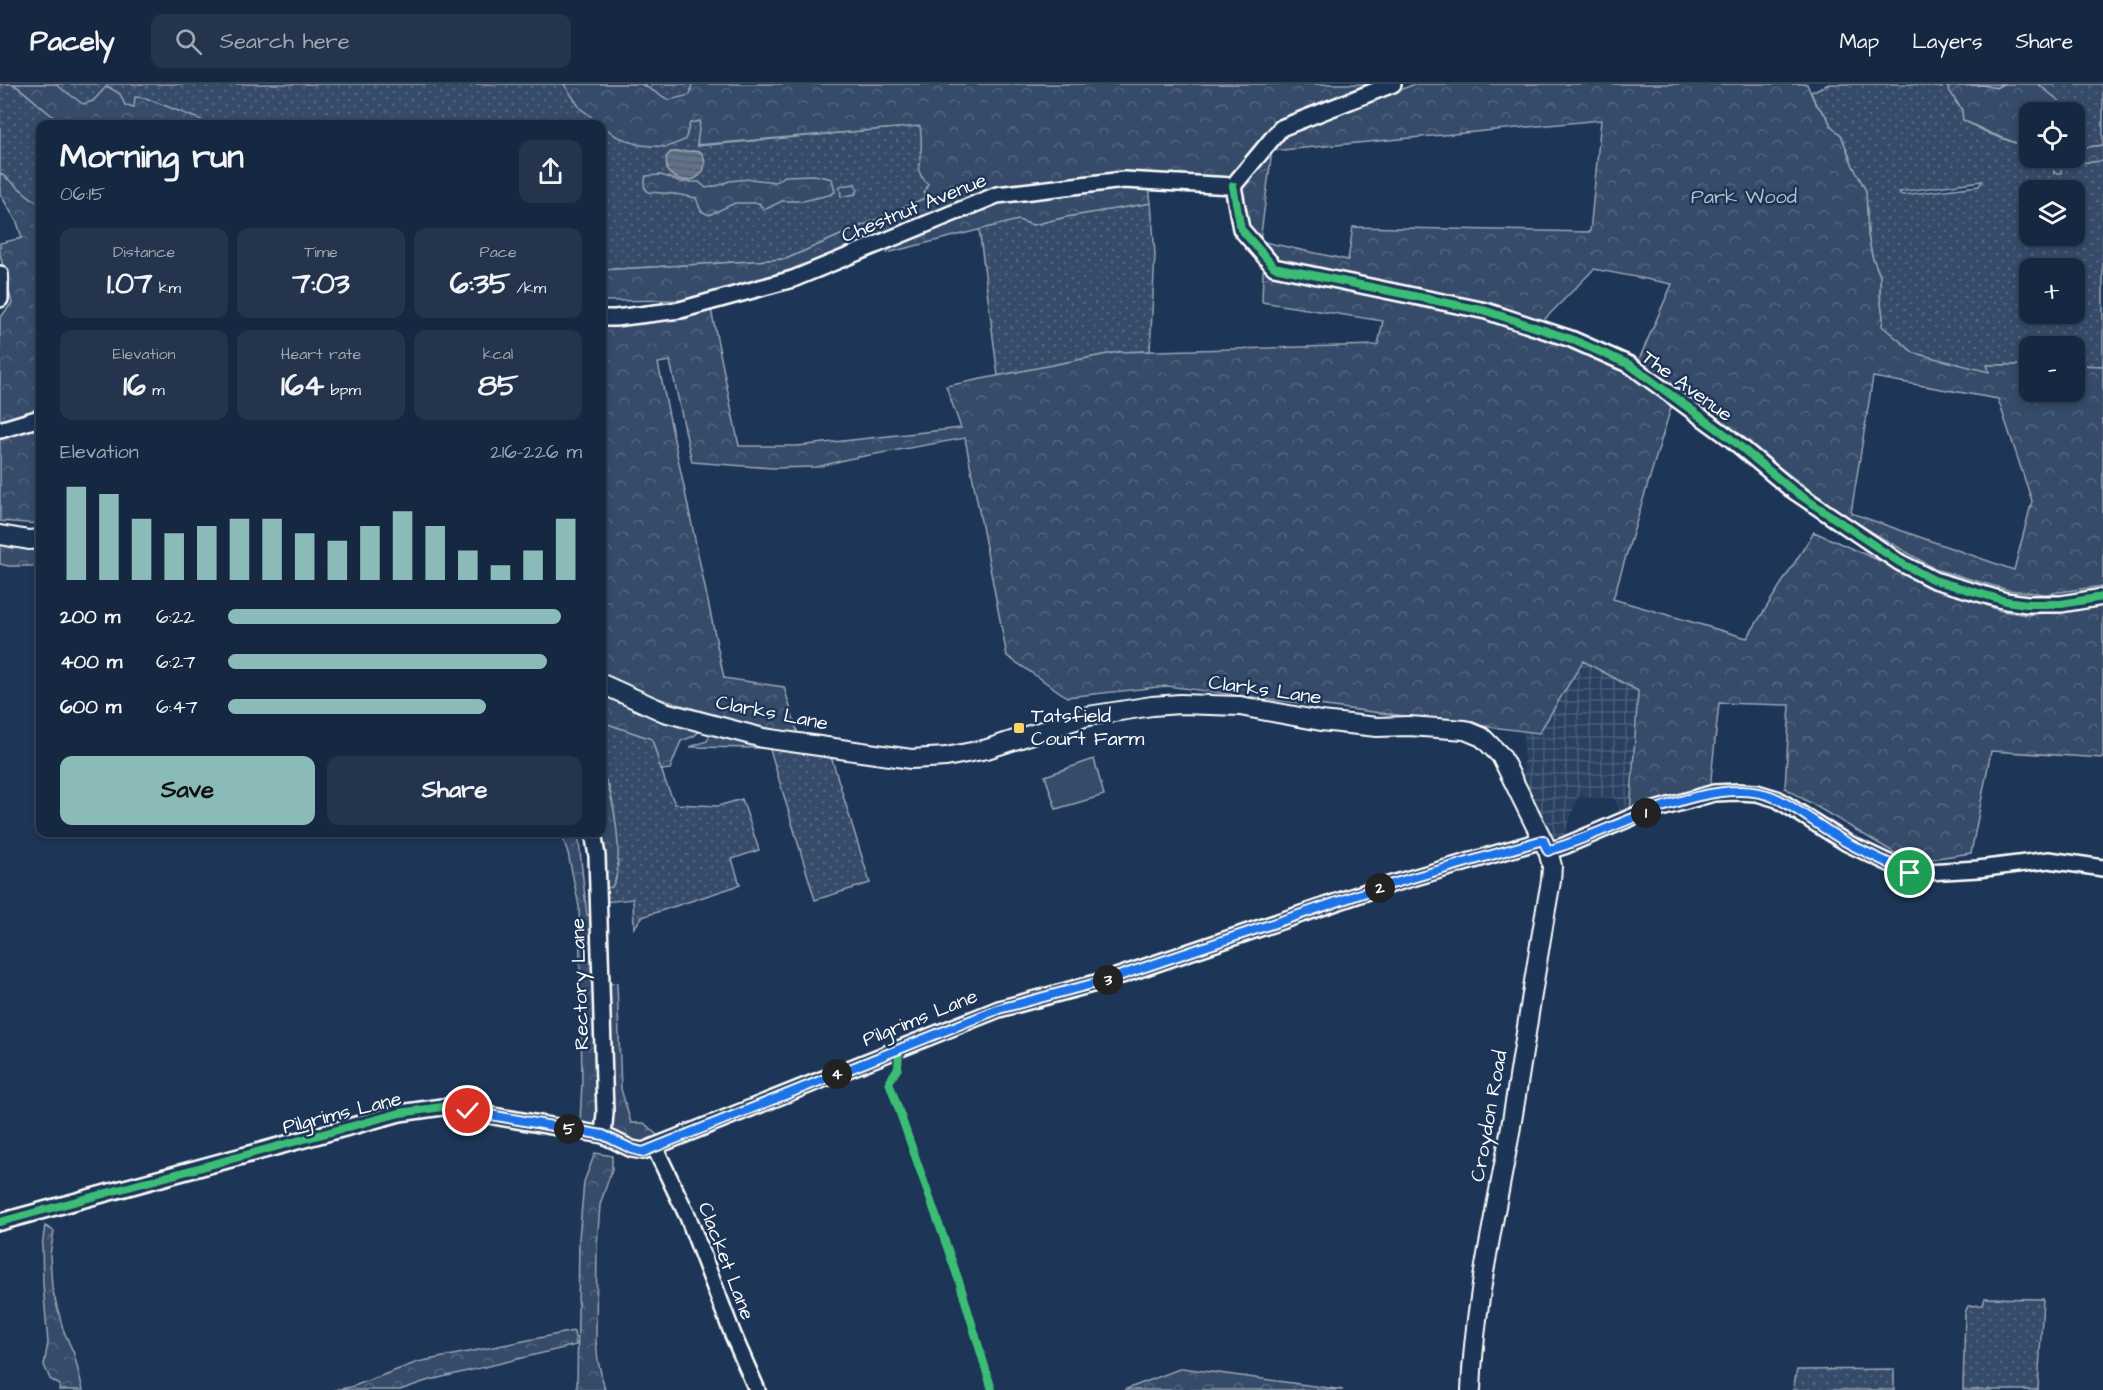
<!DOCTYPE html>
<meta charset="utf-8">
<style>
body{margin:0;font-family:"Architects Daughter",sans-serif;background:#23344c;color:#f1f3f6;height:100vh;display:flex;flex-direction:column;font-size:22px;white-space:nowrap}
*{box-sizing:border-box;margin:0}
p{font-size:20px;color:#9ea6b1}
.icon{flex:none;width:33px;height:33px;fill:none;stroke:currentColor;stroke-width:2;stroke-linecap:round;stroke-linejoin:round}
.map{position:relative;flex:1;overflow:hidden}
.side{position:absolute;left:36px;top:36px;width:570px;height:717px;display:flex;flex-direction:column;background:#162841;border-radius:12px;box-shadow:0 3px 9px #0003,0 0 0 2px #35445a}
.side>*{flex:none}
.buttons{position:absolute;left:2019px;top:18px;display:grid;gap:12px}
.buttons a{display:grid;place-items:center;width:66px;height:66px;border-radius:12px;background:#162841;box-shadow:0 3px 9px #0003,0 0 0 2px #35445a;font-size:30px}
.pin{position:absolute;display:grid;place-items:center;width:51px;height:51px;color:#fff;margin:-26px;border:3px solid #fff;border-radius:50%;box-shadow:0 2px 6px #0007}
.km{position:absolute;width:30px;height:30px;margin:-15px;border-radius:50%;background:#222;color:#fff;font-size:16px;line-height:30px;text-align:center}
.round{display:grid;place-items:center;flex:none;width:63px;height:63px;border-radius:12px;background:#23344c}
.headline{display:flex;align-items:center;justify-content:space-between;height:102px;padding:0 24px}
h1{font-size:33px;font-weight:700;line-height:45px}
.metrics{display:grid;grid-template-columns:repeat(3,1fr);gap:9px;height:102px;padding:6px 24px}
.metrics div{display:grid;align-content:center;border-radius:12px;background:#23344c;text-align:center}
.metrics b{font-size:30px;font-weight:700}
.metrics small{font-size:16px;font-weight:400}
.metrics p{font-size:16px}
.chart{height:168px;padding:12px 24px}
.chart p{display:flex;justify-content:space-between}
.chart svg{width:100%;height:108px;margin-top:6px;stroke:#8bbbb9;stroke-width:6}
.primary-button{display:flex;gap:12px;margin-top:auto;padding:12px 24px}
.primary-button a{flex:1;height:69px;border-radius:12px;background:#8bbbb9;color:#111;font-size:24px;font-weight:700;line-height:69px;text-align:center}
.primary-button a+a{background:#23344c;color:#f1f3f6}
ul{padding:0 24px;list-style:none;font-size:20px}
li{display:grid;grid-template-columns:96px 72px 1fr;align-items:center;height:45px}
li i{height:15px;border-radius:8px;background:#8bbbb9}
header{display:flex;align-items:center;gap:36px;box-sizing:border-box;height:84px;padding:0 30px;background:#162841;border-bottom:2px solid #35445a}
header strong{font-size:28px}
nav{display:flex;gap:33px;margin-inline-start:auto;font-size:21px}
.search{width:420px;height:54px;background:#23344c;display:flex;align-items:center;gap:15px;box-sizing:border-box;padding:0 21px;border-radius:12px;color:#9ea6b1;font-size:22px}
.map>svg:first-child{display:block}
.industrial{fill:url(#industrial-grid)}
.green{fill:url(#green-dots);stroke:#9aa5b4;stroke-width:1.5;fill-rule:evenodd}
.forest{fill:url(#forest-crowns);stroke:#9aa5b4;stroke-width:1.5;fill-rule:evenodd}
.pitch{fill:#364b69;stroke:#9aa5b4;stroke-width:1.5}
.water{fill:url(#water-rules);stroke:#a0aab8;stroke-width:1.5}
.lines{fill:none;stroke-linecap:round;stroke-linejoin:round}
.minor-casing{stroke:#fff;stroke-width:20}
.major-casing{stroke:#fff;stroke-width:22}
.minor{stroke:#1d3557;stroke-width:15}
.major{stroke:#1d3557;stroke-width:18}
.cycleway-casing{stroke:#1d3557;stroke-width:11}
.cycleway{stroke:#3abd76;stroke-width:8}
.route-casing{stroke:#fff;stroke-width:12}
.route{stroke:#1a73e8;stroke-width:8}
.poi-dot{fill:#ffd166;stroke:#1d3557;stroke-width:2}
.labels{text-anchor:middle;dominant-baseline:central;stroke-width:5;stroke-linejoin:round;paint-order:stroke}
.park-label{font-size:20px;fill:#b9c0ca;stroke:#1d3557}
.street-label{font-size:20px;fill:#fff;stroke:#1d3557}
.poi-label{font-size:20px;fill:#fff;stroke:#1d3557;text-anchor:start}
</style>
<header>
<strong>Pacely</strong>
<div class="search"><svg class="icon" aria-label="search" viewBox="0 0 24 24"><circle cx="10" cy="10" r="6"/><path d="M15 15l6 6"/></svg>Search here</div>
<nav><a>Map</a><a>Layers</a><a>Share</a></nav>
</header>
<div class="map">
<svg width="2103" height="1306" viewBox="0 0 2103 1306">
<defs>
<pattern id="industrial-grid" width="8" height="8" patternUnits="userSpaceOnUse" patternTransform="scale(1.5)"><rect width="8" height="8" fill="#2a4161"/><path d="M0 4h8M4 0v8" fill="none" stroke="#4a5e79"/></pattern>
<pattern id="green-dots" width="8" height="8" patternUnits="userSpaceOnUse" patternTransform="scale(1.5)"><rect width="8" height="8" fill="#364b69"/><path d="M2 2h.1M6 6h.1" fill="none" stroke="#546680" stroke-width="1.8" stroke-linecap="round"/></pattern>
<pattern id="forest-crowns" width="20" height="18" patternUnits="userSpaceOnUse" patternTransform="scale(1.5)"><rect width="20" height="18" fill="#364b69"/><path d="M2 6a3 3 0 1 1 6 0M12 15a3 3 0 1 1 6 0" fill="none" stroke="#546680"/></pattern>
<pattern id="water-rules" width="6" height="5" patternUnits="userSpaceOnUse" patternTransform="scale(1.5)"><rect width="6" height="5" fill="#617289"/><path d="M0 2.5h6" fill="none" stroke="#555d67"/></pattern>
</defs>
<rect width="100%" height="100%" fill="#1d3557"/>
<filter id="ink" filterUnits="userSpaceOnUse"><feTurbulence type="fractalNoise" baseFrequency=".0167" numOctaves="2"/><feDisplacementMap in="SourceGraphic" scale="12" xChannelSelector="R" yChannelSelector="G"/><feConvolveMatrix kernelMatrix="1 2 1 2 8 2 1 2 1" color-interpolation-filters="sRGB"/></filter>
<g filter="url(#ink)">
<path class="industrial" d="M1582,576L1638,606L1630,730L1622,734L1614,714L1578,713L1565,749L1566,757H1552L1524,699L1523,647L1539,649Z"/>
<path class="green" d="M0,0H706L697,62L1223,14L953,102L786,175L602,186V40H40V121L0,89Z
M1829,0H1912L1942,4V0H2003L1996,4L1982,1L1955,17L1962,26L1963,36L1990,50L2029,64L2030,74H2053L2054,89L2060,80L2103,77V282L2075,281L2074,262H2030L2029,281H1988L1990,289L1914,269L1881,242L1883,233L1880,213V192L1872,172L1868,152L1866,107L1853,82L1841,51L1831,42L1827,33L1815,19L1811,8ZM1982,97L1979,102L1902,111L1899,108ZM2030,106H2074V152H2030ZM2030,184H2074V230H2030Z
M2038,0H2103V61L2075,65L2074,28H2062L2063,20Z
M1151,119L1155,171L1150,267L1118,268L998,292L979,144L1018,136L1033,141L1066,133Z
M602,638L652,655L665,697L675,720L718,722L742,715L759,766L732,775L740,801L642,833L634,844L633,815L604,818L602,805L616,796C618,765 617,732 609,702C607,697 603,694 602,690C599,680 602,649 602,638Z
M769,662L830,669L870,799L815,816Z
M1985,1214L2043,1215L2038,1306H1963L1965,1229L1968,1222L1983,1221Z
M1894,1285V1306H1793L1797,1286Z"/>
<path class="forest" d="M13,0H55L83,20L93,17L107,2L120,10L125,21L134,23L135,13L146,14L211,40H64C45,29 32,12 13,0Z
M564,0H641L669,16L690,11L692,0H1367L1278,35L1229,93L1125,89L985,107L790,186L681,216L602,217V186L786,175L925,114L924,109L928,100C914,86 920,83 921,66C922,57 921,50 920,42L697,61L700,37L690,39L685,56L667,63L639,61L616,52L580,24Z
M1415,0H1807L1815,19L1827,33L1831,42L1841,51L1853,82L1866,107L1868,152L1872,172L1880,192V213L1883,233L1882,242L1914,269L1989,288L1987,281H2029L2030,308H2074L2075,281L2103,282V502L2045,510L2008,506L1935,485L1850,435L1637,280L1672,200L1594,185L1540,240L1456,212L1277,179L1247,144L1238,105L1286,50ZM1601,36L1590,148L1353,143L1348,176L1260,157L1272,67ZM1873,293L1998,315L2032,417L2014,486L1851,429Z
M2003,0H2038L2063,20L2062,28H2030L2029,64L1990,49L1963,36L1962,26L1947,3L1982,1L1996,4Z
M2103,61V77L2061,80V89H2054L2053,74H2074L2075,65Z
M0,89L40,121V324L0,336V234L12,219L0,170V159L22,154L17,138L0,110Z
M661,91L682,98H699L706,104L720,101L729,97L750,95L775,98L785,92L814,91L832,95L835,108L829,111L803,117H782L764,126L759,119H735L709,131L701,127L696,114L675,110L648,108L644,102L646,92Z
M855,100L858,106L855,110L841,113L840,102Z
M1124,101L1149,103L1151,119L1066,133L1033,141L1018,136L887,169L889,160L998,117Z
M1263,187L1504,236L1624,280L1673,317L1613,515L1747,554L1814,448L1935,501L2001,527L2027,531L2103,522V674L1991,667L1971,769L1910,778L1785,704L1790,621L1719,619L1710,704L1630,730L1638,607L1583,577L1539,649L1167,602L1067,613L1007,572L965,354L848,375L817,383L772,384L692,378L670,277L658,279L724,594L784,603L798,650L743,639L623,604L602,594V238L685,235L711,225L739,362H797L961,344L946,302L1118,268L1378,261L1383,237L1262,218Z
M40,344V440L0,437V356Z
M0,457L40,460V482H8L0,480Z
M602,606L703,644L694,652L681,657L670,685L661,686L652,655L602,638Z
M712,647L769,662L759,664L690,663L707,657Z
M602,689C615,709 625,782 612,803L602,805L598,749L602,748Z
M561,749H578L587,831H593L598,1043L580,1039L582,997L579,822L568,769Z
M617,899L621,1005L631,1039H644L658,1052C637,1064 629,1058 609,1048L607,900Z
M595,1069L612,1072V1085L600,1121L597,1161L596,1257L598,1277L605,1306H577L579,1155L584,1098Z
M45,1142L54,1147L50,1171L52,1204L63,1245L74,1270L83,1306H59L60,1301L50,1295L44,1281L48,1259L43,1200L42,1162Z
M574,1247L576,1261L426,1297L400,1306H334L351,1303L418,1278Z
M1182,1284L1343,1306H1124Z"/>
<path class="pitch" d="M1094,675L1104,711L1056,725L1045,692Z"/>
<path class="water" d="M693,67L701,68C712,85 697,101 679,95C675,94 670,90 667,87L666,73L671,68Z"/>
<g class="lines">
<g class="minor-casing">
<path id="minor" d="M1233,102L1241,145L1274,183L1486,227L1571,255L1630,281L1730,354L1791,405L1899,478L1934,496L2006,517L2027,520H2061L2103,513
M1233,102L1281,44L1393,0
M0,190V215
M602,234H615L680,226L793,195L997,111L1124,96L1233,102
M0,346L40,334
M593,748L597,772L605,1029L603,1051
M1548,767L1564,762L1637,731L1714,709L1738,708L1757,709L1777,715L1847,759L1910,789L1978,785L2049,776L2103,784
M655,1064L688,1133L733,1251L757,1306
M0,1138L400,1029L442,1023L603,1051L632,1065L643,1067L999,925L1107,896L1378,804L1543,756"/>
</g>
<g class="major-casing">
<path id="major" d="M0,451L29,456L40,455
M602,600L664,628L763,654L911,675L946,673L987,665L1088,632L1152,622L1180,620L1240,622L1321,637L1377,643L1409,642L1465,646L1482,653L1501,672L1548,767L1552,782L1551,797C1535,883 1524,968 1509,1054C1494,1137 1474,1221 1471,1306"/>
</g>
<use href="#minor" class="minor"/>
<use href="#major" class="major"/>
<g class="cycleway-casing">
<path id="cycleway" d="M1233,102L1241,145L1274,183L1486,227L1571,255L1630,281L1730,354L1791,405L1899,478L1934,496L2006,517L2027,520H2061L2103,513
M899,966L898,984L889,998L960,1200L992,1306
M0,1138L400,1029L442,1023L603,1051L632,1065L643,1067L999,925L1107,896L1378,804L1543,756"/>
</g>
<use href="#cycleway" class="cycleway"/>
</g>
</g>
<g class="lines" filter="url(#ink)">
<g class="route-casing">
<path id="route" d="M468,1027L603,1051L632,1065L643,1068L999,925L1107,896L1378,804L1543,756L1548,767L1556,764C1615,746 1718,685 1778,715C1803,728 1824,746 1848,759C1868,770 1889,779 1910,789"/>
</g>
<use href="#route" class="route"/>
</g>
<rect class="poi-dot" x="1013" y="638" width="12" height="12" rx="3"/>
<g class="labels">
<g class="park-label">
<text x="1744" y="113">Park Wood</text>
</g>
<g class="street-label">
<text transform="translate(914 124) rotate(-22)">Chestnut Avenue</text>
<text transform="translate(1687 302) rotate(36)">The Avenue</text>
<text transform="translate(1265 606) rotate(8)">Clarks Lane</text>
<text transform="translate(772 629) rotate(11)">Clarks Lane</text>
<text transform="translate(580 900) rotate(-92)">Rectory Lane</text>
<text transform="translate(920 934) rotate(-22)">Pilgrims Lane</text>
<text transform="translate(342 1029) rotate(-14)">Pilgrims Lane</text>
<text transform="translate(1489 1032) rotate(-80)">Croydon Road</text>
<text transform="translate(726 1177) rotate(69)">Clacket Lane</text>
</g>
<g class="poi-label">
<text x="1031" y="632">Tatsfield<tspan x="1031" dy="23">Court Farm</tspan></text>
</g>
</g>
</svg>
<div class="buttons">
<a><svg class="icon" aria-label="locate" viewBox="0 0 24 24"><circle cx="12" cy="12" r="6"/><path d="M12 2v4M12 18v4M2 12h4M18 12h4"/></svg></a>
<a><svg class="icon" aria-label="layers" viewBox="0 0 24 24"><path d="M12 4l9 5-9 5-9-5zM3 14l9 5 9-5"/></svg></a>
<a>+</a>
<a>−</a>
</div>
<div class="pin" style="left:1910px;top:789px;background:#1e9e55"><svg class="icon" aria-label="arrive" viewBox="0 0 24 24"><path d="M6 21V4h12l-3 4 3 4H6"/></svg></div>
<div class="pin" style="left:468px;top:1027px;background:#d93025"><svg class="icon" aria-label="check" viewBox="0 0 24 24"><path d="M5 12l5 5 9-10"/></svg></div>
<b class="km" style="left:1646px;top:729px">1</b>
<b class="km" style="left:1380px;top:804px">2</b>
<b class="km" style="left:1108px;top:896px">3</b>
<b class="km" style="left:837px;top:990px">4</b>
<b class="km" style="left:569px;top:1045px">5</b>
<section class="side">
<div class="headline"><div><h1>Morning run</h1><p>06:15</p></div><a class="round"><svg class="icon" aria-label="share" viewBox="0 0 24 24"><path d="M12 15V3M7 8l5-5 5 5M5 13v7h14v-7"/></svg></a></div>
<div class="metrics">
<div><p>Distance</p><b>1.07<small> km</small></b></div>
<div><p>Time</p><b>7:03</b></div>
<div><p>Pace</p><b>6:35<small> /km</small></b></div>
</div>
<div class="metrics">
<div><p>Elevation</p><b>16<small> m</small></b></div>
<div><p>Heart rate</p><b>164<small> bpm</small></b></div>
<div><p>kcal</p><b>85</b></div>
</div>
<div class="chart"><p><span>Elevation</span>216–226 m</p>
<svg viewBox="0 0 160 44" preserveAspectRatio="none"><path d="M5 44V6M15 44V9M25 44V19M35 44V25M45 44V22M55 44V19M65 44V19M75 44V25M85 44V28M95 44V22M105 44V16M115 44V22M125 44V32M135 44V38M145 44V32M155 44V19"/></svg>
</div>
<ul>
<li><b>200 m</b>6:22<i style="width:94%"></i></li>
<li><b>400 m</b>6:27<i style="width:90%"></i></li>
<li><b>600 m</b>6:47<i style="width:73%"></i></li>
</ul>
<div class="primary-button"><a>Save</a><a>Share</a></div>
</section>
</div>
